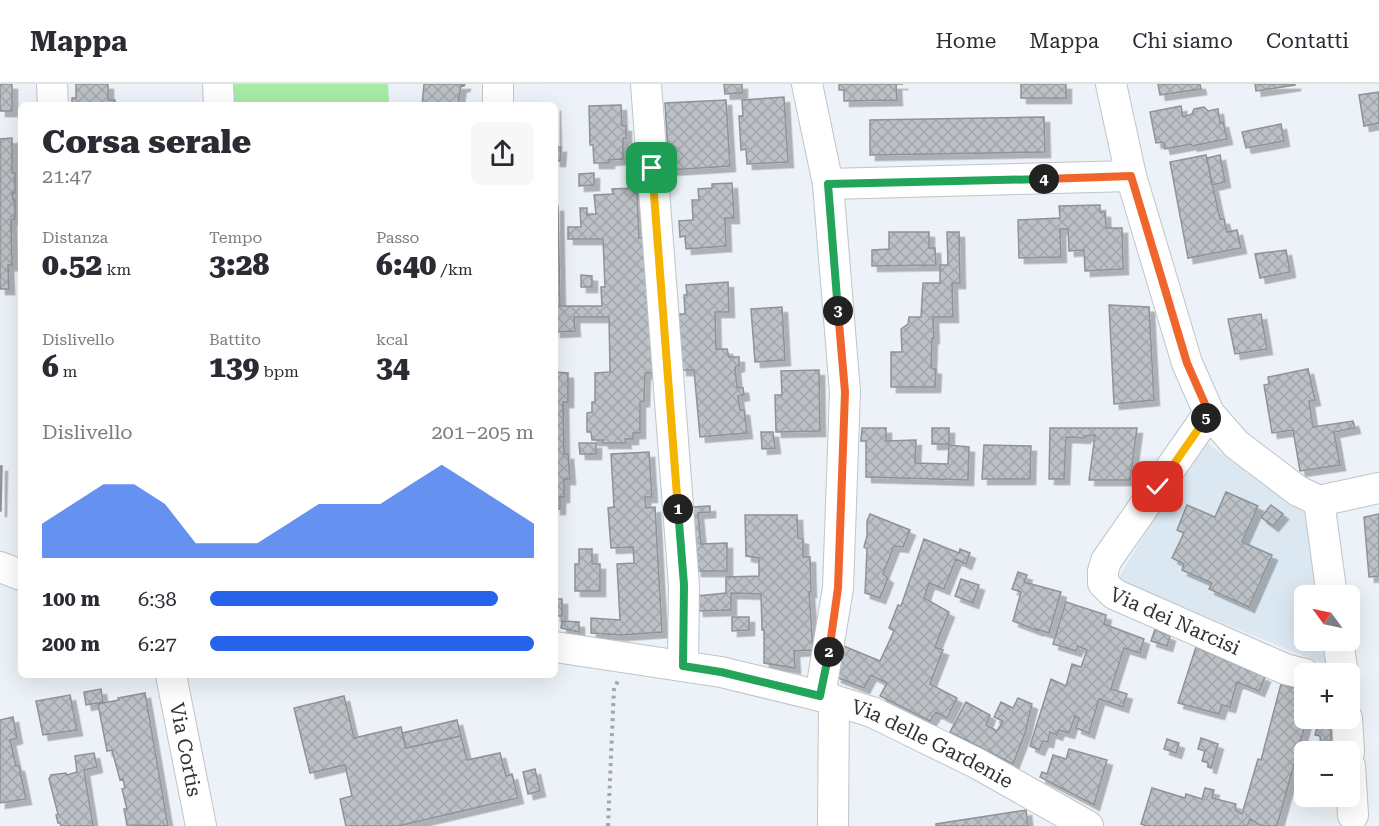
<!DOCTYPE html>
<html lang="it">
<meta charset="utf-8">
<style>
body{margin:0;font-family:"Roboto Serif",serif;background:#f7f7f7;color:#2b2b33;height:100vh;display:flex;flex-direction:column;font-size:22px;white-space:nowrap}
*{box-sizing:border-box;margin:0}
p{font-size:20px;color:#7c7c81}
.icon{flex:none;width:33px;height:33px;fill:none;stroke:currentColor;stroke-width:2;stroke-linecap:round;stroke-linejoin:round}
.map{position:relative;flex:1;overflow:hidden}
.side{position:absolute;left:18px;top:18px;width:540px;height:576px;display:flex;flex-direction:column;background:#fff;border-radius:9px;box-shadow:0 6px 24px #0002}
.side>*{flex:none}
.needle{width:39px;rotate:303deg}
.tools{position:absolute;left:1294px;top:501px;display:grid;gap:12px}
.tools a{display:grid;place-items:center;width:66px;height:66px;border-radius:9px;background:#fff;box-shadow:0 6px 24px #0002;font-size:30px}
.pin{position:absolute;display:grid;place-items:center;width:51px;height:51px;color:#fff;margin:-26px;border-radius:12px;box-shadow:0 3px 9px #0006}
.km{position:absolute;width:30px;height:30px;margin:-15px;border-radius:50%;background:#222;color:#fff;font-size:16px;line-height:30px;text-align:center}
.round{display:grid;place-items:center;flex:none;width:63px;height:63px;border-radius:9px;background:#f7f7f7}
.overview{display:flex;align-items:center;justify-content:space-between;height:102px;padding:0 24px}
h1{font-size:33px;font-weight:800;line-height:45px}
.stats{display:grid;grid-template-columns:repeat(3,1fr);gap:9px;height:102px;padding:6px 24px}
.stats div{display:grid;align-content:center}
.stats b{font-size:30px;font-weight:800}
.stats small{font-size:16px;font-weight:400}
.stats p{font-size:16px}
.chart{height:168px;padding:12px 24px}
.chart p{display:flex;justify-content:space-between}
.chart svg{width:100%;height:108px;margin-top:6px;fill:#2563eb;opacity:.7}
ul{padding:0 24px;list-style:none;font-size:20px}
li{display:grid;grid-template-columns:96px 72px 1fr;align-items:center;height:45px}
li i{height:15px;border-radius:8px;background:#2563eb}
header{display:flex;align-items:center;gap:36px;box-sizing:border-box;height:84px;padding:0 30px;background:#fff;border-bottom:2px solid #e1e1e2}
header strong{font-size:28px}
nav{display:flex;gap:33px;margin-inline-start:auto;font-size:21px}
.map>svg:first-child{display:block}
.built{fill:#dbe8f2}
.grass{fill:#a7eba5}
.building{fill:url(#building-cross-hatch);stroke:#8e9398;stroke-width:1.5;filter:url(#shadow)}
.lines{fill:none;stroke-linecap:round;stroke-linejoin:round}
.minor-casing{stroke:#bfc5ca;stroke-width:32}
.path{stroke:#a2a7ab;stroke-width:4;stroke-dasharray:3 4.5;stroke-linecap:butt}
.minor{stroke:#fff;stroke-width:30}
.split-1-casing{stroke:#fff;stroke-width:12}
.split-2-casing{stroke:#fff;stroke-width:12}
.split-3-casing{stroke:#fff;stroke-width:12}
.split-4-casing{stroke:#fff;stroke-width:12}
.split-5-casing{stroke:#fff;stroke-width:12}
.split-6-casing{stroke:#fff;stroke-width:12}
.split-1{stroke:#f5b400;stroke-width:8}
.split-2{stroke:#22a559;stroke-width:8}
.split-3{stroke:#f0652b;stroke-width:8}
.split-4{stroke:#22a559;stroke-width:8}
.split-5{stroke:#f0652b;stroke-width:8}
.split-6{stroke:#f5b400;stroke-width:8}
.labels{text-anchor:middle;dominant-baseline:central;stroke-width:4.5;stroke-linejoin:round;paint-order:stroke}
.street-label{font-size:20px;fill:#2f3233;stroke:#ecf2f7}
</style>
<header>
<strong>Mappa</strong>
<nav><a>Home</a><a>Mappa</a><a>Chi siamo</a><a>Contatti</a></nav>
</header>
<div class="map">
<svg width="1379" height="742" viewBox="0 0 1379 742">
<defs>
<pattern id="building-cross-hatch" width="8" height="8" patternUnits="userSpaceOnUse" patternTransform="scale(1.5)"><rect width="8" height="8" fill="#bcc1c6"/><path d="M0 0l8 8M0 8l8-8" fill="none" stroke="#a2a6ab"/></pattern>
<filter id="shadow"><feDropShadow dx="5.5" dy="5.5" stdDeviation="0" flood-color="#0004"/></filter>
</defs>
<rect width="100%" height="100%" fill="#ecf2f7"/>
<path class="built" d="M1201,354L1254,394L1305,427L1317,511L1305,512V556L1323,557L1327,581L1117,497Z"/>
<path class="grass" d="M233,0H388L389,21H234Z"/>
<path class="building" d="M0,0H12V27H0Z
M76,0H108V16H115V21H72V14H76Z
M424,0H465L464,2L461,1L458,21H422Z
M724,0H742V9L725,10Z
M839,0H903H896L897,16L844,17V6H839Z
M1021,0H1066V14H1021Z
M1158,0H1200L1201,5L1160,11Z
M1255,0H1295V1L1256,7Z
M1379,8V39L1364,42L1359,11Z
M784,13L788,78L747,80L746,65L741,66L739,32H743L742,16Z
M726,16L730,82L669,86L665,19Z
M555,21L556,63H561L560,77H555Z
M621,21L622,42H626V54H623V75L609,76V79H594L593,61H590L589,22Z
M1181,22L1183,33L1192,30L1194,25L1204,23L1208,27L1218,25L1220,39L1223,38L1227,55L1192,62L1191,60L1165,65L1163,58L1156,59L1150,28Z
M1044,33L1045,68L870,71V36Z
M1281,40L1284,57L1246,64L1242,48Z
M12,54V89H15V109H12L13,116H15V135L11,136L12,181H8L9,205H0V55Z
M1206,71L1220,135H1224L1227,148L1237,146L1241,164L1188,174L1170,78Z
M1220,71L1225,98L1212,101L1207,74Z
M594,89V101L579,102V90Z
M732,99L734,134H725L726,162L686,165L685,152L680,153L679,137L693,136L692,116H699L698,105L712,104V100Z
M634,104V109H637L639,154H644L653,289H645L644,317L640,318V349H633V355H625L626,359H603V356H592L591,348H587V329L592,328V318H595V289L610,288L609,233H574L575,247L555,248V122H558L560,222H602L601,203H605L603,155H568V143H581L580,124H587V131L596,130L594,111L613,110L612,105Z
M1100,121V128H1105L1106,144H1122L1123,185L1085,187L1084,166L1069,167L1068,145H1060L1061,173L1019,174L1018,136L1060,134L1059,122Z
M889,148H929V164H935L936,181L872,182V166L889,165Z
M947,148H959L960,199H952L953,233H933L934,254H932L931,284L936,285L935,303H891V268H902L901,245L908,240L909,233H921L923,199H940V181H948Z
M1286,166L1290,188L1260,194L1255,170Z
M581,191L592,192V203H581Z
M728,198L729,228H715L716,265H727L729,273H739V282L735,283L737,303L743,304L744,311L738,312L740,326H744L747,349L700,353L694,286H681L678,230H685L684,211H687L686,201Z
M1109,221L1149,223L1154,316L1114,320Z
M782,223L785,276L755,278L751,225Z
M1261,230L1267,265L1235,270L1228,235Z
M1308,285L1315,316L1309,317L1313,343L1353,337L1355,344L1334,348L1340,381L1300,387L1293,346L1272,349L1264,301L1269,300L1268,293Z
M819,286L820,347L776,348L775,311H782L781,287Z
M555,288L568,289V318H563L564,370H568L570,395H564V413H560V425H555Z
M862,344H886V357L916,356L915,379L948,380L949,361L969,363L968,396L866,393V357H861Z
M932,344H949V360H932Z
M1050,344H1137L1130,396H1089L1095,351L1085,352V354L1066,353L1064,395H1049Z
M761,348H773L775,364L762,365Z
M579,359H596V370H580Z
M984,361L1031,362L1030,395H982Z
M649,368L652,413H645L646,424L655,423L662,548L621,551L591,549V534L620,536L617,480L634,479L633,463L611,464L608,424L614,423L611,370Z
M0,382H2L1,427H0Z
M1226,408L1258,422L1242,458L1272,471L1249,523L1209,505L1212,499L1182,486L1184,480L1172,474L1184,449L1177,446L1187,421L1215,433Z
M1271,421L1283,430L1273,442L1261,433Z
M710,422V428L698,429L701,460L727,459V487H696L692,423Z
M870,430L910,446L903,463L894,462L883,490L888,494L880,514L865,509L867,465L864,463L867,452V437Z
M1379,430V492L1369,493L1364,433Z
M745,431H797L798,454L803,455V473H810L811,508H809L813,566L794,567L795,584L764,579V546H762L761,510L731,509V526L698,527L697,512L726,509V493L759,492V474L746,472Z
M924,455L959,469L960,465L970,469L966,480L956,475L944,505L929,499L924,514L949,528L935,563L943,566L930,600L957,614L947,634L936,628L930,637L880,612L887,599L871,591L864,604L836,593L839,560L880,577L894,547L889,544L898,521L901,522Z
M579,465H592V480H600V507H575V480H579Z
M1018,488L1027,491L1024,498L1061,508L1049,549L1036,545V546L1013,537L1021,508L1012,505Z
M961,495L979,501L973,519L955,512Z
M555,515H562V532H555Z
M1066,518L1106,531L1104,540L1144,555L1140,569L1124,564L1111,605L1127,610L1123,623L1099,615L1089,649L1076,644L1079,634L1075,632L1069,649L1059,646L1057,651L1050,648L1048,658L1043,657L1039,666L1030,662L1051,595L1066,602L1072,580L1081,583L1087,566L1078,562L1076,567L1053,560Z
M732,533H749V546L732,547Z
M562,537L579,538V548L561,544Z
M1155,545L1170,552L1167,562L1151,557Z
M1196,563L1265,593L1259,607L1237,598L1230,623L1222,621L1219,630L1178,619Z
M1281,600L1305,607V634H1307L1277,742H1262L1250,735L1247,742H1147L1141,740L1152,704L1185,714L1186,710L1202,715L1205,704L1214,706L1212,714L1236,720L1235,726L1242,730L1258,675L1261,676Z
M101,605L103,618L86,621L84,608Z
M145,609L168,742L127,741L124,725H127L122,705L125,704L123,695L120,696L112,666L107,667L98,620L119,616L118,614Z
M70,611L77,646L43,651L36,617Z
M344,612L354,654L401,643L406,664L461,652L467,676L500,669L506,692L512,690L518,714L398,742H346L340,715L352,712L345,681L310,689L294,624Z
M1018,614L1032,620L1025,649L1013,680L950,648L966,618L990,631L986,641L997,647L1003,637L994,633L1001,618L1013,624Z
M13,633L17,654L10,656L16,682H19L26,715L0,719V636Z
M1313,634H1331V663L1321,664L1320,652L1315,651L1319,636Z
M457,636L461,652L406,664L402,649Z
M1201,654L1218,660L1211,684L1208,683V679L1202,677L1205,667L1198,665Z
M1167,655L1179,659L1176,669L1164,665Z
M1069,665L1107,676L1094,721L1040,693L1042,688L1047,690L1053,671L1066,675Z
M94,669L97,683L84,686L93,742H61L60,739H58L56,731L58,730L49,695L51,691L66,689L67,691L77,688L75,672Z
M535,685L540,707L528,710L523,688Z
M1313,712H1333V715L1313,716Z
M1026,726L1028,742H936V740Z"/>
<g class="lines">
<g class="minor-casing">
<g id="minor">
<path d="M52,0L53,21"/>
<path d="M218,0L219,21"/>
<path d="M498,0V21"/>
<path d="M646,0L684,502L683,582"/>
<path d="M807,0L828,100L845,308L838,504L820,612"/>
<path d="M1111,0L1131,92L1187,279L1209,329L1236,360L1298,407L1319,417L1379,404"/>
<path d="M828,100L1131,92"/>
<path id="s1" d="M1209,329L1106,477L1103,487V499L1114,510L1285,585L1305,590"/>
<path d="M1319,417L1332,512"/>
<path d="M0,483L21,491"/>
<path d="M1338,556L1343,590"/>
<path id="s2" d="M555,563L721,588L820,612L872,628L978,680L1088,742"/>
<path id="s3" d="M171,591L201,742"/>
<path d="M1347,634L1349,668"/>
<path d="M1350,682L1353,731"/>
<path d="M833,742L834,616"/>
</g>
</g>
<path class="path" d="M608,742L614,604L618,597"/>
<use href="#minor" class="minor"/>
</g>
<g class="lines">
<g class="split-1-casing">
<path id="split-1" d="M652,84L678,425"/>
</g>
<g class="split-2-casing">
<path id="split-2" d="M678,425L684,501L683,582L721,588L820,612L829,568"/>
</g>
<g class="split-3-casing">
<path id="split-3" d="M829,568L838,504L845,308L838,227"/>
</g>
<g class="split-4-casing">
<path id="split-4" d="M838,227L828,100L1044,95"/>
</g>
<g class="split-5-casing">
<path id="split-5" d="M1044,95L1131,92L1187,279L1209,329L1206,334"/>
</g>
<g class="split-6-casing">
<path id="split-6" d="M1158,403L1206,334"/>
</g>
<use href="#split-1" class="split-1"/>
<use href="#split-2" class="split-2"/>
<use href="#split-3" class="split-3"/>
<use href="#split-4" class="split-4"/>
<use href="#split-5" class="split-5"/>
<use href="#split-6" class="split-6"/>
</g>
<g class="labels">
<g class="street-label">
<text stroke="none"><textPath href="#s1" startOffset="285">Via dei Narcisi</textPath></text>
<text stroke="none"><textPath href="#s2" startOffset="392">Via delle Gardenie</textPath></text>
<text stroke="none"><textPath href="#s3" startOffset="76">Via Cortis</textPath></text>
</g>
</g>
</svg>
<div class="tools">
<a><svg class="needle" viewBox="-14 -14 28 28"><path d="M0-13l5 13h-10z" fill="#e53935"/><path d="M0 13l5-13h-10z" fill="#7c7c81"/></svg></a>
<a>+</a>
<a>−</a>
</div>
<div class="pin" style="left:652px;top:84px;background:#1e9e55"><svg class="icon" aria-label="arrive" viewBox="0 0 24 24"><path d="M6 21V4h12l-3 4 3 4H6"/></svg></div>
<div class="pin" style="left:1158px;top:403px;background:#d93025"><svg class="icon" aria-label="check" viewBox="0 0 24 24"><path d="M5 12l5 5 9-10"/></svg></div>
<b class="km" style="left:678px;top:425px">1</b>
<b class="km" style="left:829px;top:568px">2</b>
<b class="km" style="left:838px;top:227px">3</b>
<b class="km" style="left:1044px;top:95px">4</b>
<b class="km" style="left:1206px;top:334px">5</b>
<section class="side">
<div class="overview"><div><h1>Corsa serale</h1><p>21:47</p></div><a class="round"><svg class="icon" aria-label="share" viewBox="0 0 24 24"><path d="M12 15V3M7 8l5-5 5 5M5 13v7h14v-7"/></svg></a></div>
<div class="stats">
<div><p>Distanza</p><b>0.52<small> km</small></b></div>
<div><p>Tempo</p><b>3:28</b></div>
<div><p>Passo</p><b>6:40<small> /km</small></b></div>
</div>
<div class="stats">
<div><p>Dislivello</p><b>6<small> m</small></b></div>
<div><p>Battito</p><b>139<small> bpm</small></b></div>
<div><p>kcal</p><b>34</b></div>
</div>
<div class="chart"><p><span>Dislivello</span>201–205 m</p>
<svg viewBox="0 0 160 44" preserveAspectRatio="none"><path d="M0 44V30L10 22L20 14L30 14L40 22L50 38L60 38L70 38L80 30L90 22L100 22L110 22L120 14L130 6L140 14L150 22L160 30V44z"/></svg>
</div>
<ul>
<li><b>100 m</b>6:38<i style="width:89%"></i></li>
<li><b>200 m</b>6:27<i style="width:100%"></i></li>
</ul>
</section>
</div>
